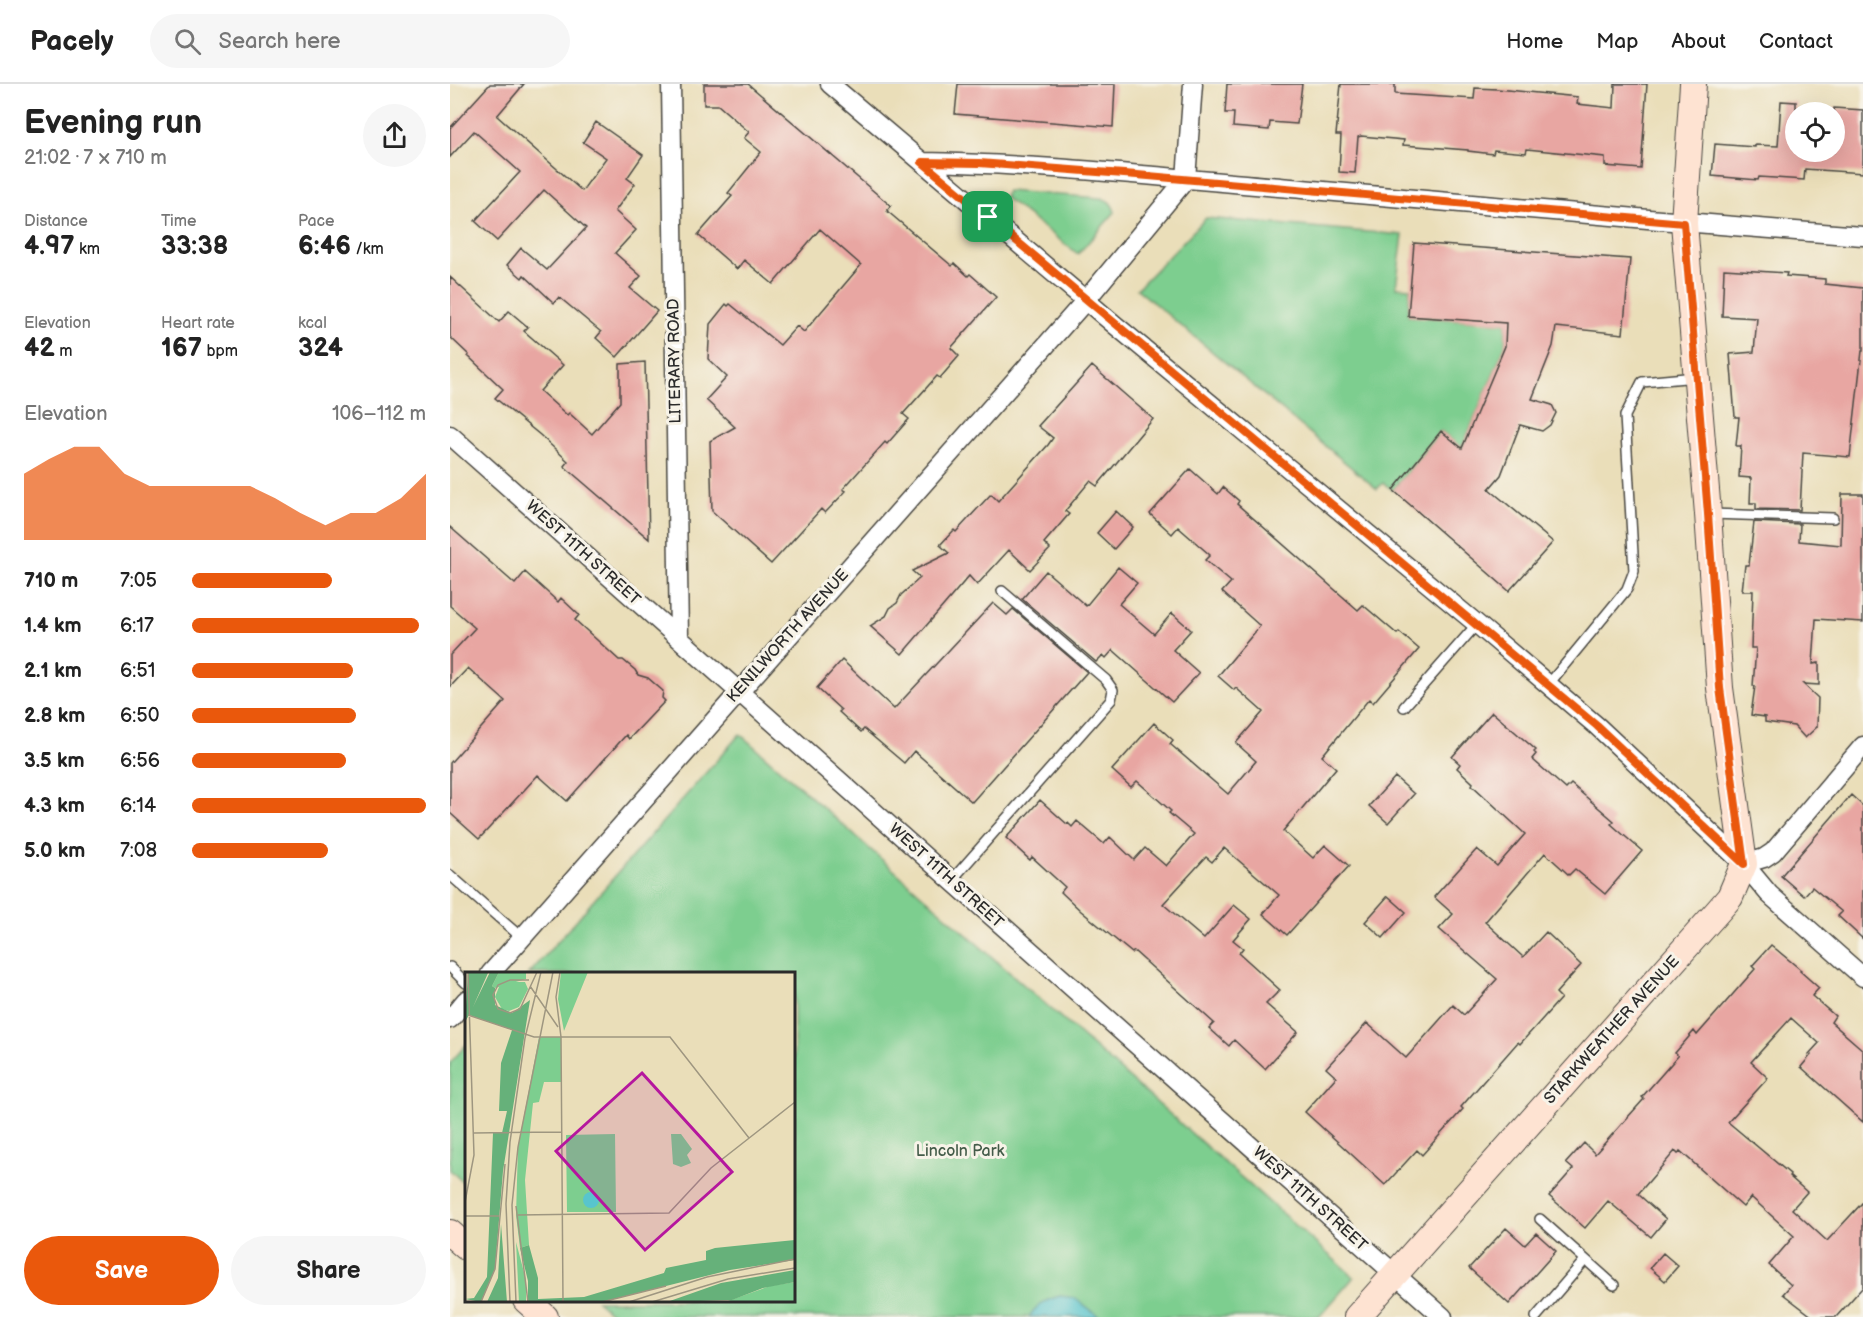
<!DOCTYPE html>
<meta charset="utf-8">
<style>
body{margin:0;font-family:"Balsamiq Sans",sans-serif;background:#f6f6f6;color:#222;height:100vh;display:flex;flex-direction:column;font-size:22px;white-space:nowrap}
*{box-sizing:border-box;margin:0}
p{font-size:20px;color:#767676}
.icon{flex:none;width:33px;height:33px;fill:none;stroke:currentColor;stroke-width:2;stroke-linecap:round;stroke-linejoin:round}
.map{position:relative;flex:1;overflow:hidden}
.sheet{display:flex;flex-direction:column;background:#fff;width:450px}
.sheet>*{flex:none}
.controls{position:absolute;left:1335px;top:18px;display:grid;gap:12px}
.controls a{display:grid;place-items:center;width:60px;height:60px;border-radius:50%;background:#fff;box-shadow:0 6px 24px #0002;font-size:30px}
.pin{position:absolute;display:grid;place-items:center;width:51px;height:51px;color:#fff;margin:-26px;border-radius:12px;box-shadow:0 3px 9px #0006}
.round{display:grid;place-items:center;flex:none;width:63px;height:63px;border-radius:32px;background:#f6f6f6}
.headline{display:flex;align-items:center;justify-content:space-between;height:102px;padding:0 24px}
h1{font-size:33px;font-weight:700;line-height:45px}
.stats{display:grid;grid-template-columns:repeat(3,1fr);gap:9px;height:102px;padding:6px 24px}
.stats div{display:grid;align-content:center}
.stats b{font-size:26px;font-weight:700}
.stats small{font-size:16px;font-weight:400}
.stats p{font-size:16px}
.chart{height:168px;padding:12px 24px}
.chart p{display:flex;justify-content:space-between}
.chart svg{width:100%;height:108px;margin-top:6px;fill:#ea580c;opacity:.7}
.action{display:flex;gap:12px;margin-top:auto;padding:12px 24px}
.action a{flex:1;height:69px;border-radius:36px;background:#ea580c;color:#fff;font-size:24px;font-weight:700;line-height:69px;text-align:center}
.action a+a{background:#f6f6f6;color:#222}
ul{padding:0 24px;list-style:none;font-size:20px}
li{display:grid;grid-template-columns:96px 72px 1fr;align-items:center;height:45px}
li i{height:15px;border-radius:8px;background:#ea580c}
header{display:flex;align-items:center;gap:36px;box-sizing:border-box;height:84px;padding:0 30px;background:#fff;border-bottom:2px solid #e0e0e0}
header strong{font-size:28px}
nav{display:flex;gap:33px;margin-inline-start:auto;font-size:21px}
.search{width:420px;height:54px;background:#f6f6f6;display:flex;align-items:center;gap:15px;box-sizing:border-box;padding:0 21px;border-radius:33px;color:#767676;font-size:22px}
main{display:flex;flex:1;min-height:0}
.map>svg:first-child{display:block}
.green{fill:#7dce8f;stroke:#547c5d;stroke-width:1.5}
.water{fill:#58c5cd;stroke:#42787c;stroke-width:1.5}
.building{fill:#e8a6a2}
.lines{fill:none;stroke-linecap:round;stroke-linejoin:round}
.lane-casing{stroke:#484640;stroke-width:12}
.street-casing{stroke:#484640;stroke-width:21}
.secondary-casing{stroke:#484640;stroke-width:28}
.lane{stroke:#fff;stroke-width:9}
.street{stroke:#fff;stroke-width:18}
.secondary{stroke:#fee3d2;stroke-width:26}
.route-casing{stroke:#fff;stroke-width:12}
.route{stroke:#ea580c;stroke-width:8}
.labels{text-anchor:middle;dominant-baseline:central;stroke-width:6;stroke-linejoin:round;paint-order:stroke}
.street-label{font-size:16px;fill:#2b2b2b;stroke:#f7f3e8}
.park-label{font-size:16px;fill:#445c49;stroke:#f7f3e8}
.inset-road{fill:none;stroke:#9e9680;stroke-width:1.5}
.view{fill:#b5179e;fill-opacity:0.15;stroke:#b5179e;stroke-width:3}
.inset-edge{fill:none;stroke:#2b2b2b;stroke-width:3}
</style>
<header>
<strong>Pacely</strong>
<div class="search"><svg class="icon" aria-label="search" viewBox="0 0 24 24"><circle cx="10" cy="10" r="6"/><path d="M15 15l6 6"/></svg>Search here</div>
<nav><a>Home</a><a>Map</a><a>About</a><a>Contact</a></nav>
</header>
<main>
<section class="sheet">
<div class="headline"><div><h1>Evening run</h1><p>21:02 · 7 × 710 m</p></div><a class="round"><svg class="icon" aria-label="share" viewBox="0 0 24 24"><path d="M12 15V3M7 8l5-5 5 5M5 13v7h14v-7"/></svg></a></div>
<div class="stats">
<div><p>Distance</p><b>4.97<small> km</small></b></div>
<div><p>Time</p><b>33:38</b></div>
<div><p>Pace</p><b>6:46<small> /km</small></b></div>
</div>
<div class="stats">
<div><p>Elevation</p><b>42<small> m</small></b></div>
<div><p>Heart rate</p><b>167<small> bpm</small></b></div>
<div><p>kcal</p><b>324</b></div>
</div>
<div class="chart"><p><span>Elevation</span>106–112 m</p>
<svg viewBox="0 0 160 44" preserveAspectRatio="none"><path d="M0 44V17L10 11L20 6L30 6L40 17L50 22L60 22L70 22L80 22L90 22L100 27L110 33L120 38L130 33L140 33L150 27L160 17V44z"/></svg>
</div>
<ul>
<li><b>710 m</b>7:05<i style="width:60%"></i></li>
<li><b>1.4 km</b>6:17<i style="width:97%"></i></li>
<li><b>2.1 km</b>6:51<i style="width:69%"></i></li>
<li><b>2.8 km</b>6:50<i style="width:70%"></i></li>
<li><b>3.5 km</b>6:56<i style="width:66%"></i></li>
<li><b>4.3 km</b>6:14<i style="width:100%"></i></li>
<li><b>5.0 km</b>7:08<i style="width:58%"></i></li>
</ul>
<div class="action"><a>Save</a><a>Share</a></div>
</section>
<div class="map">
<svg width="1413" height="1233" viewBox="0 0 1413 1233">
<rect width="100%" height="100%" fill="#f7f3e8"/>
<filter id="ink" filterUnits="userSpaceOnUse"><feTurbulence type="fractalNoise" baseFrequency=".0167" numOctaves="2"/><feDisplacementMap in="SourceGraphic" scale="12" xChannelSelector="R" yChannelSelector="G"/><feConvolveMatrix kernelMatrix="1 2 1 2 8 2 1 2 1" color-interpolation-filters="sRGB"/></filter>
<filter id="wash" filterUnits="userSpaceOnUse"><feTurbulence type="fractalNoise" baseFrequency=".008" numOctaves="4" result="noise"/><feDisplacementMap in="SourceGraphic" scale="24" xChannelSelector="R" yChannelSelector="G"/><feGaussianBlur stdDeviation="1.35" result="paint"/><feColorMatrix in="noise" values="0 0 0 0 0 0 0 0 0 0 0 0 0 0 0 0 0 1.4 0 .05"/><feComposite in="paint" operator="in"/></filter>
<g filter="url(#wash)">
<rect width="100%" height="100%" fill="#eadeb9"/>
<path class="green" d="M557,107L650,114C659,116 662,119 665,128L628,170L554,113Z
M756,134L953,151L946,203L960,204L958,232L1056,239L1055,262L1012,364L991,347L943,406L933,399L927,405L687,205Z
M290,650L904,1193L869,1233H166L147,1217L344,1216V890H79Z
M16,961V1101L0,1086V979Z"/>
<path class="water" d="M610,1212L625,1214L650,1233H579C587,1220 596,1216 610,1212Z"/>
<g id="blocks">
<path class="building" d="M40,0H74L47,32L132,107L156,74L133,58L146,38L193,71L177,94L185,100L165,127L186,146L165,169L191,192L180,204L207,227L167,273L146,254L151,248L109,213L104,219L74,191L72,194L57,181L71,164L97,186L136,144L94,106L47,157L25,137L70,88L24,47L0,73V44Z
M254,0H298L441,122L437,127L502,182L504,179L518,192L520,190L546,213L501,264L509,272L490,294L487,292L453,330L459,335L437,360L435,358L393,405L396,407L375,429L371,425L321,480L262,427L260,357L285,343L256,316L277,293L258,275L260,240L276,220L278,222L280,220L330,261L347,242L354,248L411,181L370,145L323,200L294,176L287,185L248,151L282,112L278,109L311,68L294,54L299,48L268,21H254Z
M508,0H665L663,43L505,30Z
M777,0H852L847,40L820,38L819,46L783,43L784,29H775Z
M891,0H945V10L1024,15L1025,4L1047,5L1128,13L1127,20L1164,24L1165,0H1197L1191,85L1155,82V73L1077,65L1076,69L1044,66L1043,70L1018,67V66L953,61L954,56L911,52L908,53L905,89L889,88L891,51H886Z
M1331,17L1346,18V68H1384V24L1413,26V89L1355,85L1354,96L1309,93L1308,96L1262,92L1265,60L1305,63V61L1328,62Z
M964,159L1180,175L1173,250L1106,243L1103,262L1082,315L1102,321L1106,329L1100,341L1092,347L1070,341L1051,391L1039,405L1103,458L1059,507L943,406L991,347L1012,364L1055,262L1056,239L958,232Z
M1274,185L1337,189L1336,192L1375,195V200L1413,204V267H1412L1400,373L1353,369L1350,426L1306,425V419H1300L1301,394L1289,393L1291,362H1286L1289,333H1285L1280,270L1304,268L1307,234L1272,232Z
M0,193L49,238L59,227L78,243L74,247L113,281L90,307L117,331L119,329L142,350L170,318V280L195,278L199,455L114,382L118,377L90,351L45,314L53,305L18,272L19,271L0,253Z
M642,282L703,335L647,402L640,397L615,427L619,430L594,459L600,465L580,486L559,466L527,501L519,492L452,570L420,542L436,532L440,524L447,519L451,511L470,494L462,487L499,469L490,461L504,446L506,448L541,410L548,417L598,361L603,354L588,342Z
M740,385L768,410L773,403L789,417L787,420L908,526L913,521L947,550L949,548L969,565L923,619L919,615L872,672L886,684L833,747L863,774L875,761L899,782L837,851L813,830L829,811L774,764L762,778L756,773L713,820L754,855L784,821L801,835L783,856L793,864L789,869L830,906L816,920L848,948L815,985L784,956L779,962L759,944L764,939L684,867L682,869L631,827L611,808L615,803L582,773L580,776L556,754L590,716L617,740L618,739L622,743L627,737L654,760L660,753L684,776L695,764L716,782L744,750L719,729L721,727L687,697L681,703L662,686L704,639L723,656L720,660L778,710L806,677L786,659L813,628L786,604L784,606L768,592L810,542L772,508L781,498L755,476L760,471L728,443L722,450L700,430Z
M1392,410H1413V538L1366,535L1363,580L1369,579V601L1353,600L1368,614L1367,643L1355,654L1344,642L1315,638V633L1301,631L1305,602H1303L1306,564H1301L1303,507H1292L1295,481H1299L1304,438L1350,440L1349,457L1391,461Z
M666,427L683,443L664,465L647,449Z
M0,443L65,500L75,488L108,518L111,514L129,531L125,536L169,576H173L185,586L188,591L198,594L213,607L212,614L215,617L179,655L176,651L117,717L88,691L29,755L0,729V679L55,617L18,584L0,603V571L25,544L0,522Z
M668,483L687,499L669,520L704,550L722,529L741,546L723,566L749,589L722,618L663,566L656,574L653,571L646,578L572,515L596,487L636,522Z
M543,519L557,531L563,525L637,588L522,718L464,667L454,679L414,645L411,648L389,628L391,626L367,604L392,576L444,625Z
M1042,628L1086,666L1084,668L1086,670L1082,675L1116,705L1121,700L1164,737L1161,740L1192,767L1155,810L1125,785L1119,791L1095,769L1035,838L1073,873L1096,848L1131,881L1106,909L1111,914L1070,960L1068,958L1011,1023L1013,1025L972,1071L967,1066L935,1101L855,1028L886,993L876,984L917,939L956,974L1003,921L1014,931L1047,895L989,845L1003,830L984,813L1027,765L1047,782L1075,750L1022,701L1023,699L1007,684L1010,680L1002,673Z
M945,693L964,710L938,739L919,722Z
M1401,711L1413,722V855L1388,832L1392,828L1362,803L1354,812L1331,792Z
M938,812L956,828L933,854L915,838Z
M1321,861L1351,886L1350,887L1369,904L1362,912L1385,932L1381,938L1413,966V1038L1351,983L1361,971L1359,970L1369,959L1341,934L1301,978L1318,994L1278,1038L1340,1090L1339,1092L1357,1108L1342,1125L1377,1157L1413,1118V1203L1386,1233H1363L1333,1210L1341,1201L1319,1181L1344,1152L1301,1113L1293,1123L1230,1067L1228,1070L1225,1067L1188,1110L1216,1135L1201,1153L1158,1117L1135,1144L1099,1112L1123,1085L1116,1079L1134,1059L1145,1070L1194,1015L1192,1013L1228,972L1225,969L1244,947L1247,951L1305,885L1302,882Z
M1056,1144L1075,1161L1086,1149L1106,1167L1059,1220L1019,1184Z
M1213,1169L1228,1182L1215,1197L1200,1184Z"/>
</g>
</g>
<g filter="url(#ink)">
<use href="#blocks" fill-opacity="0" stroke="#484640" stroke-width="1.5"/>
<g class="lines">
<g class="lane-casing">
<path id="lane" d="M1261,430L1383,434
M1098,601L1177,505L1184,487L1175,332L1192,298L1246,293
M954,623L1027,540
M0,791L72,854
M501,797L661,616L663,606L656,596L552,507
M0,883L16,899
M1090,1135L1164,1201
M1086,1233L1135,1176"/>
</g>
<g class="street-casing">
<path id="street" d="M221,0L229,554
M380,0L665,241L1027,540L1147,642L1294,780L1319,810L1413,893
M472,78C595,80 719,94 841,104C1032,121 1222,138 1413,152
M0,351L993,1233
M1294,780L1314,774L1323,768L1413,662
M40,890L636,216L736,95L743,0
M0,935L16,916"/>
</g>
<g class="secondary-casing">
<path id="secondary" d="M0,1149L16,1163
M76,1216L95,1233
M907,1233L1268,827L1280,813L1294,780L1270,604L1258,430L1234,139L1243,0"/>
</g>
<use href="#lane" class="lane"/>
<use href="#street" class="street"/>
<use href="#secondary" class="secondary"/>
</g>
</g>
<g class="lines" filter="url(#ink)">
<g class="route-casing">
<path id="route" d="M472,78L529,79L687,91L1234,139L1258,430L1270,604L1294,780L1147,642L1098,601Z"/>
</g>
<use href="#route" class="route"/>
</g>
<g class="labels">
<g class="street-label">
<text transform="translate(225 277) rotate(-91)">LITERARY ROAD</text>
<text transform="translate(133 469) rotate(42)">WEST 11TH STREET</text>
<text transform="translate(338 552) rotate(-48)">KENILWORTH AVENUE</text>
<text transform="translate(496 792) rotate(42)">WEST 11TH STREET</text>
<text transform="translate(1162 946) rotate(-48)">STARKWEATHER AVENUE</text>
<text transform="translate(860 1115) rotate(42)">WEST 11TH STREET</text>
</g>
<g class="park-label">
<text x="510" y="1067">Lincoln Park</text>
</g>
</g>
<g transform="translate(15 888)">
<rect width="330" height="330" fill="#eadeb9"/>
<path d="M34,0H61V7L30,16L27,14ZM96,0H123L99,59L93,27ZM45,10H60L63,17L54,35L44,39L37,37L30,25L34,15ZM74,65H96V110H79L74,130L68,131L60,208L64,273L55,276L51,243L53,175ZM150,162L151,240H102L101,163ZM206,162H216L227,177L222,183L226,191L216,195L208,192ZM51,270L61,308V330H54ZM330,310V330H260L305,314Z" fill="#7dce8f"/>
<path d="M3,0L23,1L8,35L25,0H34L27,14L30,16V33L47,41L65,28L38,199L30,297L16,330L0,327L9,326L22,305L28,161H37L42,139H34L36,91L47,58L4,43L0,50ZM36,252L42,330H22L33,306ZM330,268V288L265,298L137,330H63V309L55,276L64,273L73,306V327L119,325L199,301L201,296L241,288V279L250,276ZM330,298V310L298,316L267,328L202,330L256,311Z" fill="#66b17a"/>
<path d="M118 228a8 8 0 1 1 16 0a8 8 0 1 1-16 0Z" fill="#58c5cd"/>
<path class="inset-road" d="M95,0L91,25L96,65M64,8H45L33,13L28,23L33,37L45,41L55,37L72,0M65,14L93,55M3,43L69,65H205L284,166M96,64L98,330M9,161L97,160M0,230L9,183L3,0M51,234L63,330M53,243L204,241L246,196L330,130M0,244H34M16,330L30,297L40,192M45,330L41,232L45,170L60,66L76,0M51,330L47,233L53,175L88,0M137,330L201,314M164,330L242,305L330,287M187,330L263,307L330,296"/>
<path class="view" d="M177,101L267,200L180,278L91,179Z"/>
<rect width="330" height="330" class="inset-edge"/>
</g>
</svg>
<div class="controls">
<a><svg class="icon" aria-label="locate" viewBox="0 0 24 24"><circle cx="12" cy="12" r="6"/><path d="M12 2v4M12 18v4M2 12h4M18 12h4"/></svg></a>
</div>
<div class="pin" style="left:538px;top:133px;background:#1e9e55"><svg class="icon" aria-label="arrive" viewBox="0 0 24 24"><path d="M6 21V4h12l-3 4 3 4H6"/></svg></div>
</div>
</main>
